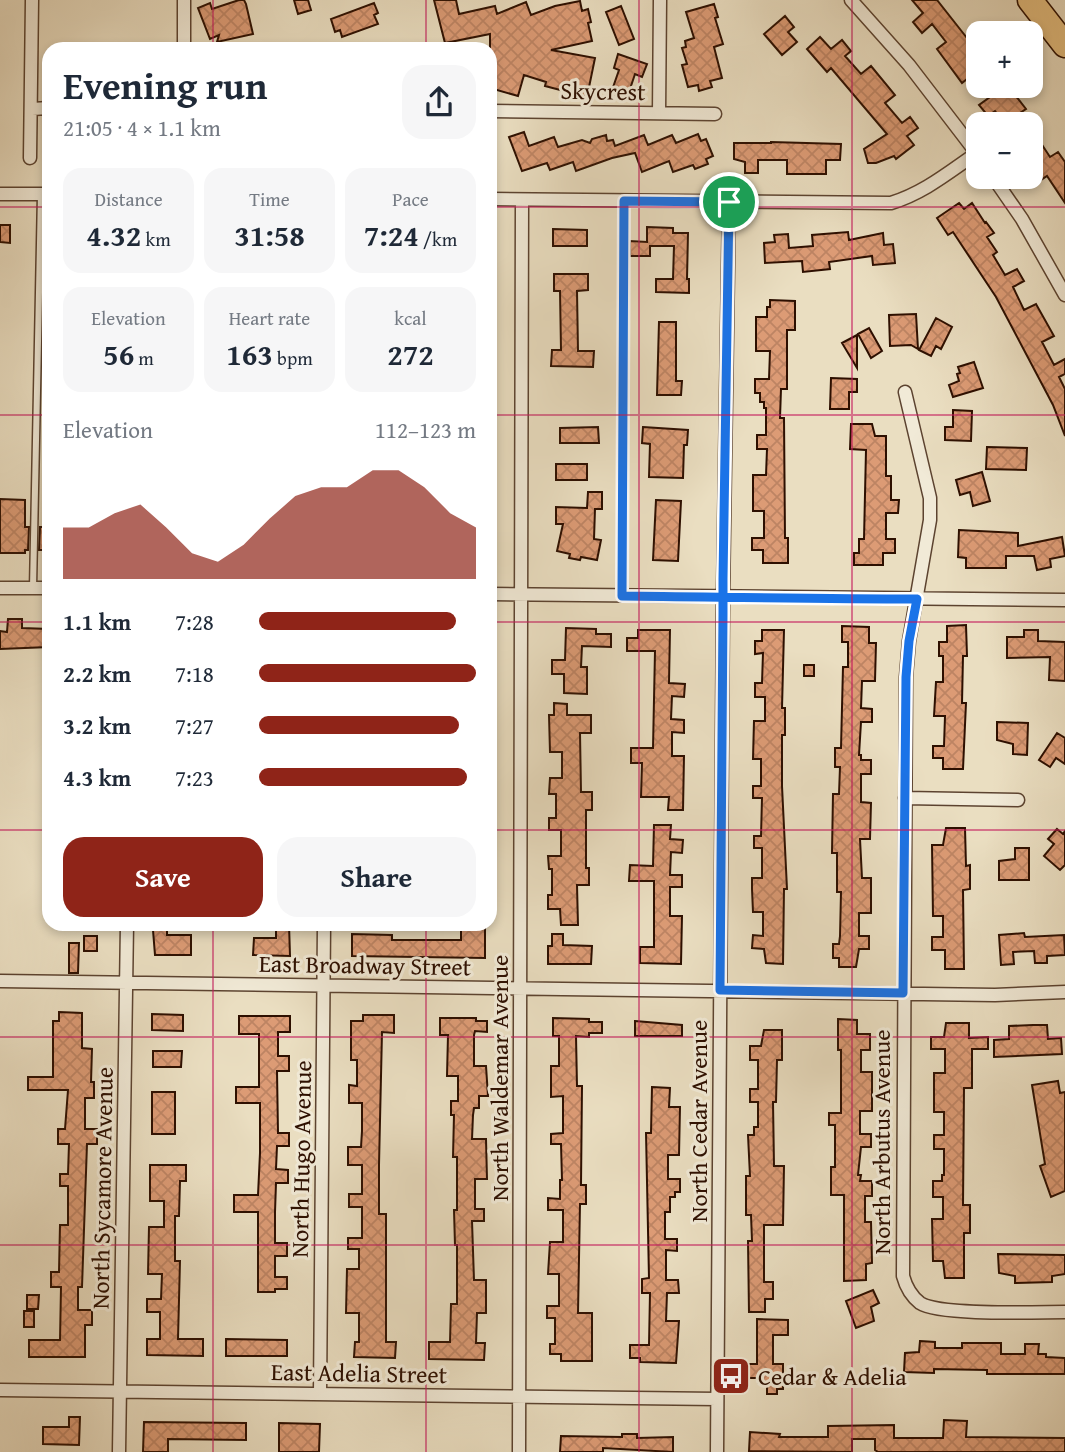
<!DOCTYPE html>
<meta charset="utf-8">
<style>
body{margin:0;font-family:"Gentium Book Plus",serif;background:#f6f6f7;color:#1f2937;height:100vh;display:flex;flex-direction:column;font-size:26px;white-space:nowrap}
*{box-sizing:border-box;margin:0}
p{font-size:23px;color:#747a83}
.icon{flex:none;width:38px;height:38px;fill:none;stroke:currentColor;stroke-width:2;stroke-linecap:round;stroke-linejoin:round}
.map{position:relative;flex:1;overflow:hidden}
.sheet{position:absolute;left:42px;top:42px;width:455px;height:889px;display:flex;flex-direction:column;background:#fff;border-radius:21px;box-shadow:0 4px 10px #0003}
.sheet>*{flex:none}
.fabs{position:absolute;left:966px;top:21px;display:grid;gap:14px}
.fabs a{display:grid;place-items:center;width:77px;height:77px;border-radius:14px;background:#fff;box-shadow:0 4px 10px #0003;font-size:35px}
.pin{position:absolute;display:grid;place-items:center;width:60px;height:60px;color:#fff;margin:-30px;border:4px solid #fff;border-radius:50%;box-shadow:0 2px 7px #0007}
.round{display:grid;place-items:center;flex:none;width:74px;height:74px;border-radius:21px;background:#f6f6f7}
.head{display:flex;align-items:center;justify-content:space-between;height:119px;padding:0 21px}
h1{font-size:38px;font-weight:700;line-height:52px}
.figures{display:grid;grid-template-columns:repeat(3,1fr);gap:10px;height:119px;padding:7px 21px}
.figures div{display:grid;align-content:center;border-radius:18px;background:#f6f6f7;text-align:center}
.figures b{font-size:30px;font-weight:700}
.figures small{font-size:19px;font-weight:400}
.figures p{font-size:19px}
.chart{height:196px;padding:14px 21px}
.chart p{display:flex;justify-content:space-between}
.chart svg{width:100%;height:126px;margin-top:7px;fill:#8f2418;opacity:.7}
.action{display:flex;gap:14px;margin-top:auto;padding:14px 21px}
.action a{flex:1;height:80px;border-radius:21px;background:#8f2418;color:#fff;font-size:28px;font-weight:700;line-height:80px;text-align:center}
.action a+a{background:#f6f6f7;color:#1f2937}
ul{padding:0 21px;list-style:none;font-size:23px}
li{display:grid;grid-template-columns:112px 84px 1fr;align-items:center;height:52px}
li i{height:18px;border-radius:9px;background:#8f2418}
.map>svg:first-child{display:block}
.building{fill:url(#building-cross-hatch);stroke:#2d0f00;stroke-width:2}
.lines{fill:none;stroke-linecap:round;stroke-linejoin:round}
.service-casing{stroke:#5c4330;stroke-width:9}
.minor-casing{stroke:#5c4330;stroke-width:15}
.motorway-casing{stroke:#2d0f00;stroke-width:27}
.service{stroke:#f1ead7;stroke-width:6}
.minor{stroke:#f1ead7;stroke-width:12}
.motorway{stroke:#e5bf80;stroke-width:24}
.route-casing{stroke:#fff;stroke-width:14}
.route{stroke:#1a73e8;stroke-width:9}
.grid{fill:none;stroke:#c2185b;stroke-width:2;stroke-opacity:0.55}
.labels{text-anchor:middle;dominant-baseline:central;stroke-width:6;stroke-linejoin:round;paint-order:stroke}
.street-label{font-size:24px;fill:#2d0f00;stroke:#f1ead7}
.poi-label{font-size:24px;fill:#2d0f00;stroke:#f1ead7;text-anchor:start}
</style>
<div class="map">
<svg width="1065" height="1452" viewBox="0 0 1065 1452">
<defs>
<pattern id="building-cross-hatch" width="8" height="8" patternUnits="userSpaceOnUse" patternTransform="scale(1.75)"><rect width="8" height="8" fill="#dc9b75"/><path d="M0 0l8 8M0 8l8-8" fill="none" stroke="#bd8463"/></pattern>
</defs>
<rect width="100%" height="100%" fill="#eadec1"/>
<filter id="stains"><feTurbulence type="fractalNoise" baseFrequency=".00286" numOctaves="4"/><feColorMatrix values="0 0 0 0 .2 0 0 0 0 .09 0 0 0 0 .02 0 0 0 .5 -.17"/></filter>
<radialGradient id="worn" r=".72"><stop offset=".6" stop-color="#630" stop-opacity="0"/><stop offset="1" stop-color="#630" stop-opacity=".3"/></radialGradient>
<path class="building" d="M239,0H244L246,4L253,34L217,42L219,35L210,39L198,8L210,3L212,9Z
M294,0H308L311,10L298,14Z
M434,0H456L459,14L495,6L497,14L526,2L531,15L555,6L580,1L582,11L588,9L591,22L588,23L592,41L551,50L595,58L587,97L545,86L546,82L524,75L518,96L490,88V34L445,43Z
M912,0H937L978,52V70L962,83L937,49L946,42L932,24L922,33L913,22L923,13Z
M374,3L378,13L374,15L378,24L342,37L340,30L335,32L331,19Z
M714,4L718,17L715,18L723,44L714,47L722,78L710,81L712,87L699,91L698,85L688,87L682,65L687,64L682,48L686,47L685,41L694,38L686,12Z
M621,6L634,39L619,45L606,12Z
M785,16L794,27L788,32L797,42L782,55L764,34Z
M820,37L831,49L842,40L851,51L845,56L861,74L871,66L895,95L885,103L902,123L910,117L918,128L907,136L914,145L896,159L894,156L876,163H868L864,149L887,134L831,68L827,72L807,49Z
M618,54L647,64L642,77L635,74L627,98L611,93L619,70L614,68Z
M982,86H1008L1026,109L1020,113L1028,124H1005L995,111L988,116L979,105L990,97Z
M1031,128L1050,157L1058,152L1065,162V203L1047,176L1035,184L1031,178Z
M524,132L529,146L554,137L558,147L582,140L590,143L592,139L606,135L607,141L613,140L615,146L644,135L648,145L672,135L676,143L698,134L701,141L706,139L713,156L706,159L708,164L695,169L693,165L673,172L669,161L642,172L635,153L612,158L576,171L573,162L550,170L547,163L522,171L509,137Z
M771,142L841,144L840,160H826V174H787V160H758V173H745V162L734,159V143H771Z
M959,203L964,209L972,203L985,223L986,222L994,233L987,237L997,252L993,255L1005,275L1017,269L1024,281L1013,287L1024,310L1036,304L1054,336L1042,342L1054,365L1065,359V374L1059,377L1065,389V436L1053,405L996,297L953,232L948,235L937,218Z
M0,225H10V243L0,242Z
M647,227L673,228V233H688L687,279H689V293L656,292V279H673L674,246H650V256H630V241L647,242Z
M553,229L587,230V246H553Z
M848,232L849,240L883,233L884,245L893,244L895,263L873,265L872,256L829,262L830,269L803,272L802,261L765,263L764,243L775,242L774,235L788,234L789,248L813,246L812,235Z
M554,274H588V290L577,291L578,351H594L593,367L551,366L552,350H561L560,291H554Z
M770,300L795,301V330H787V389H781L780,418H784L785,538H788V563H763V550H752V538H764V511H753V475H766L767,449H757V435H766V408H764V402H760V393H755V379H769L770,351H756V317H767V307H770Z
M916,314L918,349L911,345L890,346L889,315Z
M936,318L952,327L941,349L936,346L931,356L919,350Z
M659,322H676V381H682L681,395H657Z
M869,328L882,351L871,358L858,334Z
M857,335V368L842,343Z
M974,362L983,388L953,397L949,385L959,381L957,374L960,373L958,367Z
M831,378L857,379V392H849V409H830Z
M953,410L972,411L971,441L945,440V427H953Z
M851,424H872L875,436H886V476H891V500H899L898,513H886V539H895V553H883V565H854V553H859V539H864L866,450L850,449Z
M598,427L599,443H560V428Z
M643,427L688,430L687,445H684L683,478L649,477L650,444L642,443Z
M987,447L1027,448L1026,470L986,469Z
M556,464H587V480H556Z
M982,472L990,501L973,506L970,492L960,495L956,480Z
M588,492H602V509H595L594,539L601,540L597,560L581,557L580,560L569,558L570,554L557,551L563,524H556V507L587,508Z
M0,499L25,500V527H29L28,550H25V553H0Z
M656,500L681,501L678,561L653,560Z
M40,527H49V550H39Z
M959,530L1018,533V546L1062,537L1065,556L1050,559L1051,567L1037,570L1034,556H1006V568H966V558L958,557Z
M8,619H22V628L49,629V647L0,649V631L7,632Z
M966,625L967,656H963L962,703H966L963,769H943V758H933V746H944L945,716H934L936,682H943V656H939V642H947V626Z
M842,626L869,627V643H876L875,681H862L861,708L872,709V722H861L859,755H861V760H871V774H861V802L871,803L870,839H860L862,878H871V913H859V936H869V949H859L856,967H839V958H833V944H839L840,936L841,892H837V853H832L833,794H839L840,767H835V748H841L843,667H848V642H842Z
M566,628L596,629V634H611V647L582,646L581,667H587V694L564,693V674H552V660H565Z
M638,630H670L669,683L685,684L684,697L672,696L671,719L684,720V733L672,732V756H684L683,810H668L669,797H641L642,763H631V748H653L655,651H627V638H638Z
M762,630H784L782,708H785V735H782V786L787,889H784L783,964L766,963L764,949L752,948L753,935L763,936V912H753L752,889V878H762V848H754V836H761L762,798H753V786H761V759H753L754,721H765V697H755V683H762L763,653L755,654V641H762Z
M1024,630H1038V641L1065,642V681L1049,680L1050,657L1007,658V637H1024Z
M804,665H814V676H804Z
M554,703L567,704V715H591V733H580L581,792H592V810H586V868H589V885H577L578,925H561L560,909H548V895H552V869H549L548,856H561V830H549V818H556V794H549L550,778H562V752H550L549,715H554Z
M997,722L1028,723L1027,755L1013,754V744L997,740Z
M1057,733L1065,738V764L1056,758L1050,767L1039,760Z
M654,825H671L670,839L683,840L682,853L671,852L670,875H682V887H670V916H682L681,964L640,963V947H654V881H629L630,865L653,866Z
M946,828H965L966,866L970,865V889L963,890L964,969H945V950H932V937H943V916H933L932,845H943Z
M1057,829L1063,834L1065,831V865L1060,870L1044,856L1054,844L1048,839Z
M1015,848H1029V880H999V861L1015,859Z
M276,924H289L290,956L253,955L254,938H276Z
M461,924H485V958L352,956V934L392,935V940H461Z
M153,930H167V935H191V955H155Z
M1024,933L1025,937L1064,935L1065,955L1047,956V963H1035L1034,951L1013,952L1014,964L1001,965L999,935Z
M552,934H563V945L592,946L591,964H548V946H552Z
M84,936H97V951H84Z
M69,943H79L78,973H69Z
M59,1012L82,1013V1048L92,1049L91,1082H94V1098H85V1129H97V1144H87L82,1287H78V1310H92V1325H85V1357H29V1340H60L61,1287H51V1272H59L60,1225H68V1186H60V1174H68L69,1144H58V1129H65L68,1090H28V1077H53V1021H59Z
M152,1014L183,1015V1031L152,1030Z
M363,1015H394V1033L382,1032L379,1165V1214H386V1342H396L395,1358L354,1357L355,1342H359V1313H346L347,1269H359V1249H348V1238H362V1207H349V1194H362V1165H348V1147H361L362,1131V1103H349V1085L357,1086V1060H351V1021H363Z
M239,1016H290V1032H278V1056H289V1071H277L278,1133H289V1146H277L276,1169L288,1170V1183H276L275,1212V1243H287V1256H275V1277H287V1289H275V1292H258V1212H234V1195H258L260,1153V1103H236V1087H259V1034H239Z
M440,1018H476V1021H487V1032L475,1031L474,1035V1066H486L488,1096H479V1108H474L473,1115L472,1139H486L487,1179H475V1209H484V1221H472L474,1280H486V1313H477L476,1343H485L484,1360L429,1359V1342H450L451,1304H457V1245H455L454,1210H457V1157H453L454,1115H451V1101H458V1076H447L448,1035H440Z
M553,1018L589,1019V1022H602V1033H589V1037L576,1036L577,1086H582L581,1185H586V1204H580L578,1313H592V1361H561V1354H550V1344H555V1318H547V1306H559V1274H548L550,1242H563V1210H548V1198L560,1199V1180H562L561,1144H551V1134L563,1133V1096L551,1097V1066H559V1036H553Z
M838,1019L857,1020V1034H870V1050H861V1072H872V1111H860V1134H871V1147H861L858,1175H861L860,1181H872V1196H865V1222H871L872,1263L866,1264V1280L844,1281V1195H831V1167H835V1125H829V1113H841V1050H838Z
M635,1021L682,1025V1036H635Z
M946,1023H969V1038L988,1037V1049H972V1088H964L963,1205H970V1233H964V1278H945L943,1261H933L932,1219H943V1197H933V1181H942V1175H944V1149H934V1135H944V1112H934V1073H945V1049H931V1037H944Z
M1033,1025H1047L1048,1039L1061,1038L1062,1054L994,1057V1040L1009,1039V1026Z
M764,1030H782V1060H777L776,1102H773L774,1166H784L783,1225H764V1282H773V1299H765V1312H749L748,1241H752L751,1215H746V1176H750L748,1135H754V1127H758V1102H750V1089H758V1060H750V1046H761Z
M153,1051H182L181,1067H153Z
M1058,1081L1060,1093L1065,1092V1191L1051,1197L1040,1166L1045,1164L1032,1085Z
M652,1087L670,1088L669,1107H680L679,1155H668V1179H680V1192H675V1197H670V1212H665V1239H677V1251L666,1250V1280H678L679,1293H667L666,1321H679L676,1363L640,1362V1358H630V1345H649L650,1293H642V1279L649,1278L646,1133H651Z
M152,1092H175V1134H152Z
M150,1165H186V1181H180L179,1216H175V1261H180L178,1339H203V1356L147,1355V1339H160V1312H147V1299H161L162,1274H148L149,1227H164V1201H150Z
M998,1254L1065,1255V1274L1052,1276V1282L1015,1283V1276L999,1273Z
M873,1290L879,1303L871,1307L874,1321L856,1328L846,1301Z
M27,1295H39L38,1309H27Z
M24,1311H34V1327H24Z
M757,1319L788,1320V1335H773V1364H783V1389H777V1394H767V1383H758V1378H744V1364H757Z
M226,1339L287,1340V1356H226Z
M920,1341L935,1342V1348H962V1343H1001V1354H1025V1344H1039L1038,1354H1046V1357L1065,1358V1374H987V1370L934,1369V1373L904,1372L905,1353L919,1352Z
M69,1417H80L79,1445L43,1444V1427H69Z
M944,1420L967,1421L966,1437L1065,1438V1452H878L875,1450V1439H852V1452L749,1451L750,1432L780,1434L779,1437H828V1426L894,1425V1438H943Z
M144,1422L246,1423V1440L168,1439V1452H143Z
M279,1423L320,1424L319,1452H279Z
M622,1434H637V1438L673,1437V1452L603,1448V1452H560L561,1436L622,1437Z"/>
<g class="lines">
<g class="service-casing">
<path id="service" d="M33,588L41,194
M622,595L624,201"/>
</g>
<g class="minor-casing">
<path id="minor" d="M851,0L909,65L978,155
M184,49V0
M32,109L49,108
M490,111L715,114
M659,113L660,0
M30,158L32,0
M993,177L1022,219L1065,295
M0,194H49
M490,199L891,203C924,193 949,172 977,153
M905,392L930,498V520L909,641L906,677L903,1276C906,1287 911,1296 920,1303C940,1316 1037,1312 1065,1312
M0,588H49
M490,594L1065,600
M905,798L1018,800
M0,981L995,995L1065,992
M0,1390L717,1399
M320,1394L324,924
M119,1452L127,924
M519,1452L522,200
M717,1452L723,597L729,202"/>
</g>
<g class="motorway-casing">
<path id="motorway" d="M1030,0L1065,45"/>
</g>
<use href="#service" class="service"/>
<use href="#minor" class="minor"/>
<use href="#motorway" class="motorway"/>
</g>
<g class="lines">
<g class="route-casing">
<path id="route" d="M729,202L723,579V614L720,990L903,993L906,677L909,641L917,599C819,599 720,597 622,596L624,201L729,202"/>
</g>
<use href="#route" class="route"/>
</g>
<path class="grid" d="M213,0V49M426,0V49M639,0V1452M852,0V1452M0,207H49M490,207H1065M0,415H49M490,415H1065M0,622H49M490,622H1065M0,830H49M490,830H1065M213,924V1452M426,924V1452M0,1037H1065M0,1245H1065"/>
<defs>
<g id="bus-square" transform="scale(2.0125)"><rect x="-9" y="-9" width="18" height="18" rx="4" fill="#8f2418" stroke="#f1ead7"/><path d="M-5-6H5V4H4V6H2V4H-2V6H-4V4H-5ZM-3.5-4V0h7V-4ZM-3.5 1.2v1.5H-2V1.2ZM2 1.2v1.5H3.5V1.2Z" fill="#fff"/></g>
</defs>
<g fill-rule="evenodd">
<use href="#bus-square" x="731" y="1376"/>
</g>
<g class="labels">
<g class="street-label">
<text transform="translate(603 91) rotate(1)">Skycrest</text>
<text transform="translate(365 965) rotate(1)">East Broadway Street</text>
<text transform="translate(499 1078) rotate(-90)">North Waldemar Avenue</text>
<text transform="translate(698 1121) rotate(-90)">North Cedar Avenue</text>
<text transform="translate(881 1142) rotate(-90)">North Arbutus Avenue</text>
<text transform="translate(301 1159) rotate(-89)">North Hugo Avenue</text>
<text transform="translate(102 1188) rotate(-89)">North Sycamore Avenue</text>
<text transform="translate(359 1373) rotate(1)">East Adelia Street</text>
</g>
<g class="poi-label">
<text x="758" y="1376">Cedar &amp; Adelia</text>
</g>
</g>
<rect width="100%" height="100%" filter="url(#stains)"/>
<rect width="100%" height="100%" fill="url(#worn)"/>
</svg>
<div class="fabs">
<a>+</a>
<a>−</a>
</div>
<div class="pin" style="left:729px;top:202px;background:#1e9e55"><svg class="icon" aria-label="arrive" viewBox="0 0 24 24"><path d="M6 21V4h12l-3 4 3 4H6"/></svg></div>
<section class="sheet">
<div class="head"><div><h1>Evening run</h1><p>21:05 · 4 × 1.1 km</p></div><a class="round"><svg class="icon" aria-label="share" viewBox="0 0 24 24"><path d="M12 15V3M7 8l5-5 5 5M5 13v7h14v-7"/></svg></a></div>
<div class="figures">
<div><p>Distance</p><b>4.32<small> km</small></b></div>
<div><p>Time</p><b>31:58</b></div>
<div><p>Pace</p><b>7:24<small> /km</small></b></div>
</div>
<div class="figures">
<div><p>Elevation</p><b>56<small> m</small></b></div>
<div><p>Heart rate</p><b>163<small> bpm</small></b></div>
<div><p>kcal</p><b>272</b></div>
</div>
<div class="chart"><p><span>Elevation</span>112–123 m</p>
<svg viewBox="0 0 160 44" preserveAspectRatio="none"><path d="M0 44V26L10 26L20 21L30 18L40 26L50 35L60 38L70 32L80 23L90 15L100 12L110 12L120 6L130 6L140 12L150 21L160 26V44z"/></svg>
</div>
<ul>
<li><b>1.1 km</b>7:28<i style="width:91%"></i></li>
<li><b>2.2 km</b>7:18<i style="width:100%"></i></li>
<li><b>3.2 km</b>7:27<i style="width:92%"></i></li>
<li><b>4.3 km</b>7:23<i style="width:96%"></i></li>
</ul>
<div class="action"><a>Save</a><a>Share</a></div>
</section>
</div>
